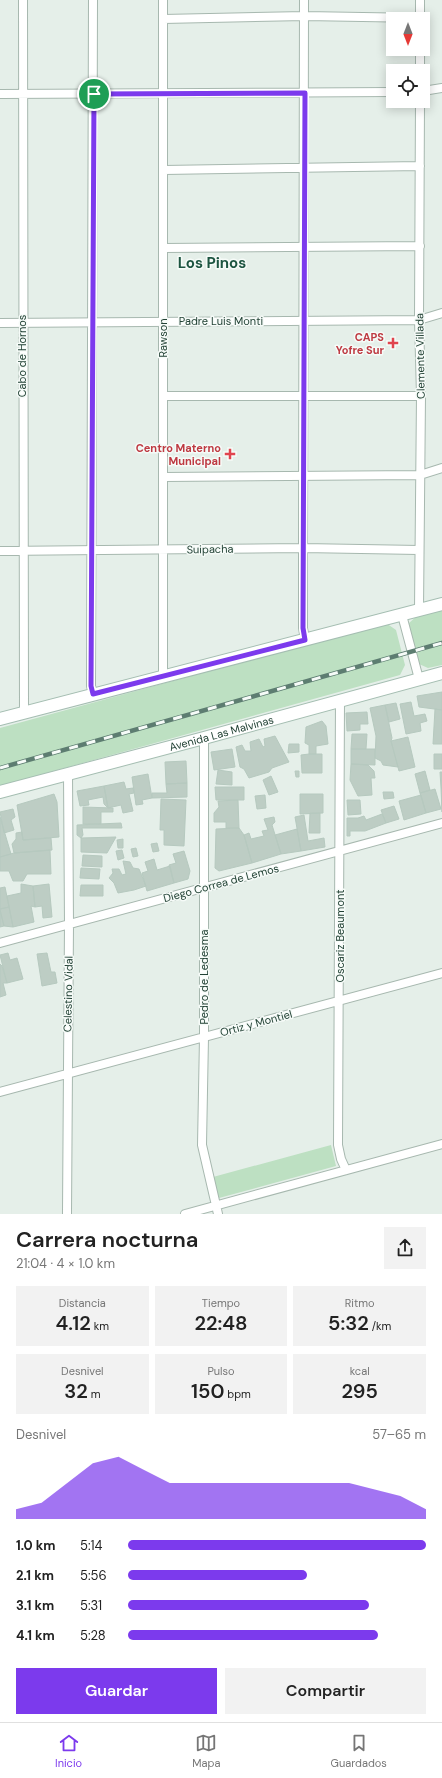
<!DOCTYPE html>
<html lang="es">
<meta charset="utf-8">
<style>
body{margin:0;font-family:"DM Sans",sans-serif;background:#f2f2f2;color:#222;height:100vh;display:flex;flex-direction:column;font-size:15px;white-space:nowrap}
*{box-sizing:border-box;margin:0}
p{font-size:13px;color:#767676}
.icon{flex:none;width:22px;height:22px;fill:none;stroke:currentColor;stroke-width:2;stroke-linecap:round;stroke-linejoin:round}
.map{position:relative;height:1214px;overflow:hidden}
.panel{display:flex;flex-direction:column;background:#fff;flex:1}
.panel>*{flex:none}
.needle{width:26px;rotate:180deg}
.fabs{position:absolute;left:386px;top:12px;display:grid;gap:8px}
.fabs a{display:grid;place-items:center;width:44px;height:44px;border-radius:0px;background:#fff;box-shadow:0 2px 10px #0003;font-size:20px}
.pin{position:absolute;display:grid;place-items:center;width:34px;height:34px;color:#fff;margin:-17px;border:2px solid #fff;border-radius:50%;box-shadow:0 1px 4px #0007}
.round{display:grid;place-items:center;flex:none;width:42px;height:42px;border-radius:0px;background:#f2f2f2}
.headline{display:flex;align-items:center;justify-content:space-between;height:68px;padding:0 16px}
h1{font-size:22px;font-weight:600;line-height:30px}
.metrics{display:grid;grid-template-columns:repeat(3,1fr);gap:6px;height:68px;padding:4px 16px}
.metrics div{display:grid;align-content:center;border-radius:0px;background:#f2f2f2;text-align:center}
.metrics b{font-size:20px;font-weight:600}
.metrics small{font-size:11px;font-weight:400}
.metrics p{font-size:11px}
.chart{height:112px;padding:8px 16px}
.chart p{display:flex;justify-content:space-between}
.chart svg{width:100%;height:72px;margin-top:4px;fill:#7c3aed;opacity:.7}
.primary-button{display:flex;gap:8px;margin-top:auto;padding:8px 16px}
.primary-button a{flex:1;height:46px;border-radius:0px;background:#7c3aed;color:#fff;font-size:16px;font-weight:600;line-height:46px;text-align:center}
.primary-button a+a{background:#f2f2f2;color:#222}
ul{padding:0 16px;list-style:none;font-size:13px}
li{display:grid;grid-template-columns:64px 48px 1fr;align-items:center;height:30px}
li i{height:10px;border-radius:5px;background:#7c3aed}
.tabs{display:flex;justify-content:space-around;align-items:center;height:56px;border-top:1px solid #e0e0e0;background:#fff;font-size:11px;color:#767676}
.tabs a{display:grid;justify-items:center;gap:2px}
.tabs .selected{color:#7c3aed}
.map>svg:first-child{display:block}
.green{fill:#bde0c2}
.building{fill:#bdcdc4;stroke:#b6c9bf}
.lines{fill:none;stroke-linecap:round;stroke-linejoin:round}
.street-casing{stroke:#a7b8af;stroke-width:10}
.secondary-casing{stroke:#a5beb2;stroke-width:14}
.street{stroke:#fff;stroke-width:8}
.secondary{stroke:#fff;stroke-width:12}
.rail-casing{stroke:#5d7d71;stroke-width:4.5}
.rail{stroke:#f6fbf8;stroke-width:3;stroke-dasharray:9;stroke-linecap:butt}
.route-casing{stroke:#fff;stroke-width:8}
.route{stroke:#7c3aed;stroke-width:5}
.health-dot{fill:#e0444e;stroke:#f6fbf8;stroke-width:1.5}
.labels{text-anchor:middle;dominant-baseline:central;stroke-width:3;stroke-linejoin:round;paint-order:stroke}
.street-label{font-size:11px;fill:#224235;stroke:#f6fbf8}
.health-label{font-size:11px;font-weight:bold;fill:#be3a42;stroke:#f6fbf8;text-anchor:end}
.district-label{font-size:15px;font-weight:bold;fill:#1d5541;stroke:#f6fbf8}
</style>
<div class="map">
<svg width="442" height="1214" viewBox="0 0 442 1214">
<rect width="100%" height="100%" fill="#e5efe9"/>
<path class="green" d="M442,607V665L428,668L419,664L408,624L419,614Z
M386,623L396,630L405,665L400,675L0,786V728Z
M331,1145L336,1166L219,1198L213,1177Z"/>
<path class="building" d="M442,692V710L419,707L417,696Z
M411,702L414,716L425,714L427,721L420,723L421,731L406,734L400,704Z
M396,703L400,719L389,722L385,705Z
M385,705L392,738L391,741L398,767L383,765L381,761L375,758L376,736L370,708Z
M435,709L442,710V744H433Z
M367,712L368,724H360V730L347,731L346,713Z
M322,721L326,726L328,744L316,746V754H309V745L305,743L306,727Z
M352,734H367L366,749H351Z
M275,736L289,762L272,768L269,772L249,778L244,769L240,767L236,747L242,745L245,751H251L250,742L259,739L263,747L265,746L264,739Z
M408,737L415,767L399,771L391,741Z
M289,744H299V752L288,753Z
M232,749L235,767L214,770L211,752Z
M351,749H375V765L351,764Z
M309,754H322V773H302L301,755Z
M434,754H442V769H434Z
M186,761L187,783L166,784L165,762Z
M351,764L368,765L374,771L375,778H371L372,795L358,796L350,780Z
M218,770L232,772V785L216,784Z
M295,771H299V777H296Z
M425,771L430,790L420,793L415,774Z
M440,772H442V788H441Z
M148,774L152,798L142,800L143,804L136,805L132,777Z
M271,776L278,792L269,795L263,780Z
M124,782L126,789L133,788L134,793L129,794L133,811L123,813L121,805L108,808L104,786Z
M187,783V797L152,798V793H167L166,784Z
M104,786L108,808L104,804L103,797L88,800L89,805L80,806L77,791Z
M215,787H244V800H216Z
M441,788H442V812Z
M435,789L441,809L426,813L420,793Z
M383,792H393L394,798L384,799Z
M54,794L57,802L59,837L23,840L17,805Z
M300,794H323V813L300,814Z
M265,795L266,808L257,809L255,796Z
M421,795L426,813L404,820L399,801Z
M161,799L186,800L184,846L164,845V830H160Z
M238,800L239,828H226V822H214V813L219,807L218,801Z
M347,800H360L361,814L348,815Z
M394,806L399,819L386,823L381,810Z
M83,807L113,808V812H101V824H83Z
M13,809L15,817L11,820L14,830L4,833L0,812Z
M310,813H320V833H309Z
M382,814L386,823L365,831H350V836H347V818H358L364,816L366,820Z
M304,815L308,841L324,838L325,847L301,851L295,817Z
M0,817L11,854L0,857Z
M274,817L275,822L272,825L281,854L252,863L244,835L249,833L251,839L264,836L262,831L268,830L264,819Z
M121,823L122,828H82L83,835L81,838L77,835V825Z
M239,828L244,835L252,863L219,871L215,868L216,829Z
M297,829L301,851L281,854L275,835Z
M22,832L23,840L51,838L52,850L14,853L12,844L16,839V833Z
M116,837L107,853L81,852V838Z
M123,839V848H118L117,840Z
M157,843L159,851L153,852L151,844Z
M136,848L138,856L133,857L131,849Z
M50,850L51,874H27L23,881H13L9,871H0V857L14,853Z
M122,850L124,858L118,860L116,851Z
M184,851L190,871L188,879L174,883L169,865L176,863L173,854Z
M83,855L102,856V867L82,866Z
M154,859L157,870L170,866L174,883L147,891L142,873L148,871L145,862Z
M123,861L130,862L133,868L139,869L146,886L134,890L118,893L114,883L109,878L113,873L112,869H119L122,875L126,874Z
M81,868L100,869L99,879L80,878Z
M21,884L33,886L35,907L31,906L34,922L13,927L7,896L21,893Z
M49,884L52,917L43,918L42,906L35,907L33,886Z
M81,885H103V896H80Z
M5,887L9,907L0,909V888Z
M9,907L13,927L4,926L0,910V909Z
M0,910L4,926L0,927Z
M8,953L10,960L17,958L23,979L7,983L0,955Z
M47,953L51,972H55L57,983L42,986L37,954Z
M0,964L2,966L7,983H3L6,995L0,997Z"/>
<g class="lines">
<g class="street-casing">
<path id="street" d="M23,0L24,712
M163,0V675
M304,0L303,548V628L305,640
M420,0V19
M163,19L305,16L420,18
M420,49V71
M423,91L442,88
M0,94L393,92
M164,170L420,166
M164,248L420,246
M0,323L419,320L442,313
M163,396H421
M164,477L420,475L442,468
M0,551L303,548L419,550
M419,610L421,396L419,320L420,101
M402,615L419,679
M93,694L91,686L93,0
M340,700L338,1145L341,1159L346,1170
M204,738V1037L202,1145L218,1214
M0,943L442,823
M0,1092L442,973
M67,1214L69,924L68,774
M185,1214L442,1144"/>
</g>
<g class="secondary-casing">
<g id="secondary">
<path d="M0,719L442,604"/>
<path id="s1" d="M0,792L204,738L442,673"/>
</g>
</g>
<use href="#street" class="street"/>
<use href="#secondary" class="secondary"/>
<g class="rail-casing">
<path id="rail" d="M0,768L442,643"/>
</g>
<use href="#rail" class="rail"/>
</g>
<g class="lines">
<g class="route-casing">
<path id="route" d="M305,93L303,628L305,640L93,694L91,686L94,94Z"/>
</g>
<use href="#route" class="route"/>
</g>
<g class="health-dot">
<path d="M391 337h4v4h4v4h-4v4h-4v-4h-4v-4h4z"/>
<path d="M228 448h4v4h4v4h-4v4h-4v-4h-4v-4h4z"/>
</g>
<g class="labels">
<g class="street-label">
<text x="221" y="321">Padre Luis Monti</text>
<text transform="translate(163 338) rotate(-90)">Rawson</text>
<text transform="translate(22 356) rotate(-90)">Cabo de Hornos</text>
<text transform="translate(420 356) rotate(-91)">Clemente Villada</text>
<text transform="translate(210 549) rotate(-1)">Suipacha</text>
<text stroke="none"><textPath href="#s1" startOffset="229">Avenida Las Malvinas</textPath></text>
<text transform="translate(221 883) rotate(-15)">Diego Correa de Lemos</text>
<text transform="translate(340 936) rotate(-90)">Oscariz Beaumont</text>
<text transform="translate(204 977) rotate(-90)">Pedro de Ledesma</text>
<text transform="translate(68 994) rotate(-89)">Celestino Vidal</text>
<text transform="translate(256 1023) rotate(-15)">Ortiz y Montiel</text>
</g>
<g class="health-label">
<text x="384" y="337">CAPS<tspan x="384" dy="13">Yofre Sur</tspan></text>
<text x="221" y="448">Centro Materno<tspan x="221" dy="13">Municipal</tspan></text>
</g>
<g class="district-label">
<text x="212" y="263">Los Pinos</text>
</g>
</g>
</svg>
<div class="fabs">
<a><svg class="needle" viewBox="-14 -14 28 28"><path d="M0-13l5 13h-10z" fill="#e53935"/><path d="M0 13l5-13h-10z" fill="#767676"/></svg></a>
<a><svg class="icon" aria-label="locate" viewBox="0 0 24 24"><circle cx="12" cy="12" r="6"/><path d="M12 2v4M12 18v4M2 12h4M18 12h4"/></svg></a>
</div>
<div class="pin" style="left:94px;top:94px;background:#1e9e55"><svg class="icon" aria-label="arrive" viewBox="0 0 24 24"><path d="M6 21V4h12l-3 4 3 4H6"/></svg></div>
</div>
<section class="panel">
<div class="headline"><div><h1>Carrera nocturna</h1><p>21:04 · 4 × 1.0 km</p></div><a class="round"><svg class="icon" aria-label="share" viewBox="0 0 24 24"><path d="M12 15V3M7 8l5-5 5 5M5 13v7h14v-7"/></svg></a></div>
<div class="metrics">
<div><p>Distancia</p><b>4.12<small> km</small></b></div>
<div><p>Tiempo</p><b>22:48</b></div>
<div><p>Ritmo</p><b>5:32<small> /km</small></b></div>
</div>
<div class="metrics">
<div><p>Desnivel</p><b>32<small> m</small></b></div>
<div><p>Pulso</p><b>150<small> bpm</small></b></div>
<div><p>kcal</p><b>295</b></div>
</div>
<div class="chart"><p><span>Desnivel</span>57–65 m</p>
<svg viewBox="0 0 160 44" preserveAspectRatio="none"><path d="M0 44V38L10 34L20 22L30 10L40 6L50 14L60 22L70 22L80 22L90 22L100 22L110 22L120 22L130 22L140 26L150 30L160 38V44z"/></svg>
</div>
<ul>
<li><b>1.0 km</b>5:14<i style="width:100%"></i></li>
<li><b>2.1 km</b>5:56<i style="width:60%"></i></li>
<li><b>3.1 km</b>5:31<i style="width:81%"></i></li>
<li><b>4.1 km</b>5:28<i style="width:84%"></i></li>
</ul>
<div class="primary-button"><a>Guardar</a><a>Compartir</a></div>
</section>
<nav class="tabs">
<a class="selected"><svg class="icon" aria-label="home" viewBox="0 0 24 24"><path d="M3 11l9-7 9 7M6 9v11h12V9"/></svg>Inicio</a>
<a><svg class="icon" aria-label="map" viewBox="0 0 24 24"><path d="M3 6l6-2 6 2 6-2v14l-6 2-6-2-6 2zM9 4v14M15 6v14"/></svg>Mapa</a>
<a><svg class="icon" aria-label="saved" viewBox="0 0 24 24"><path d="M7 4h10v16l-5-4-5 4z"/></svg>Guardados</a>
</nav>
